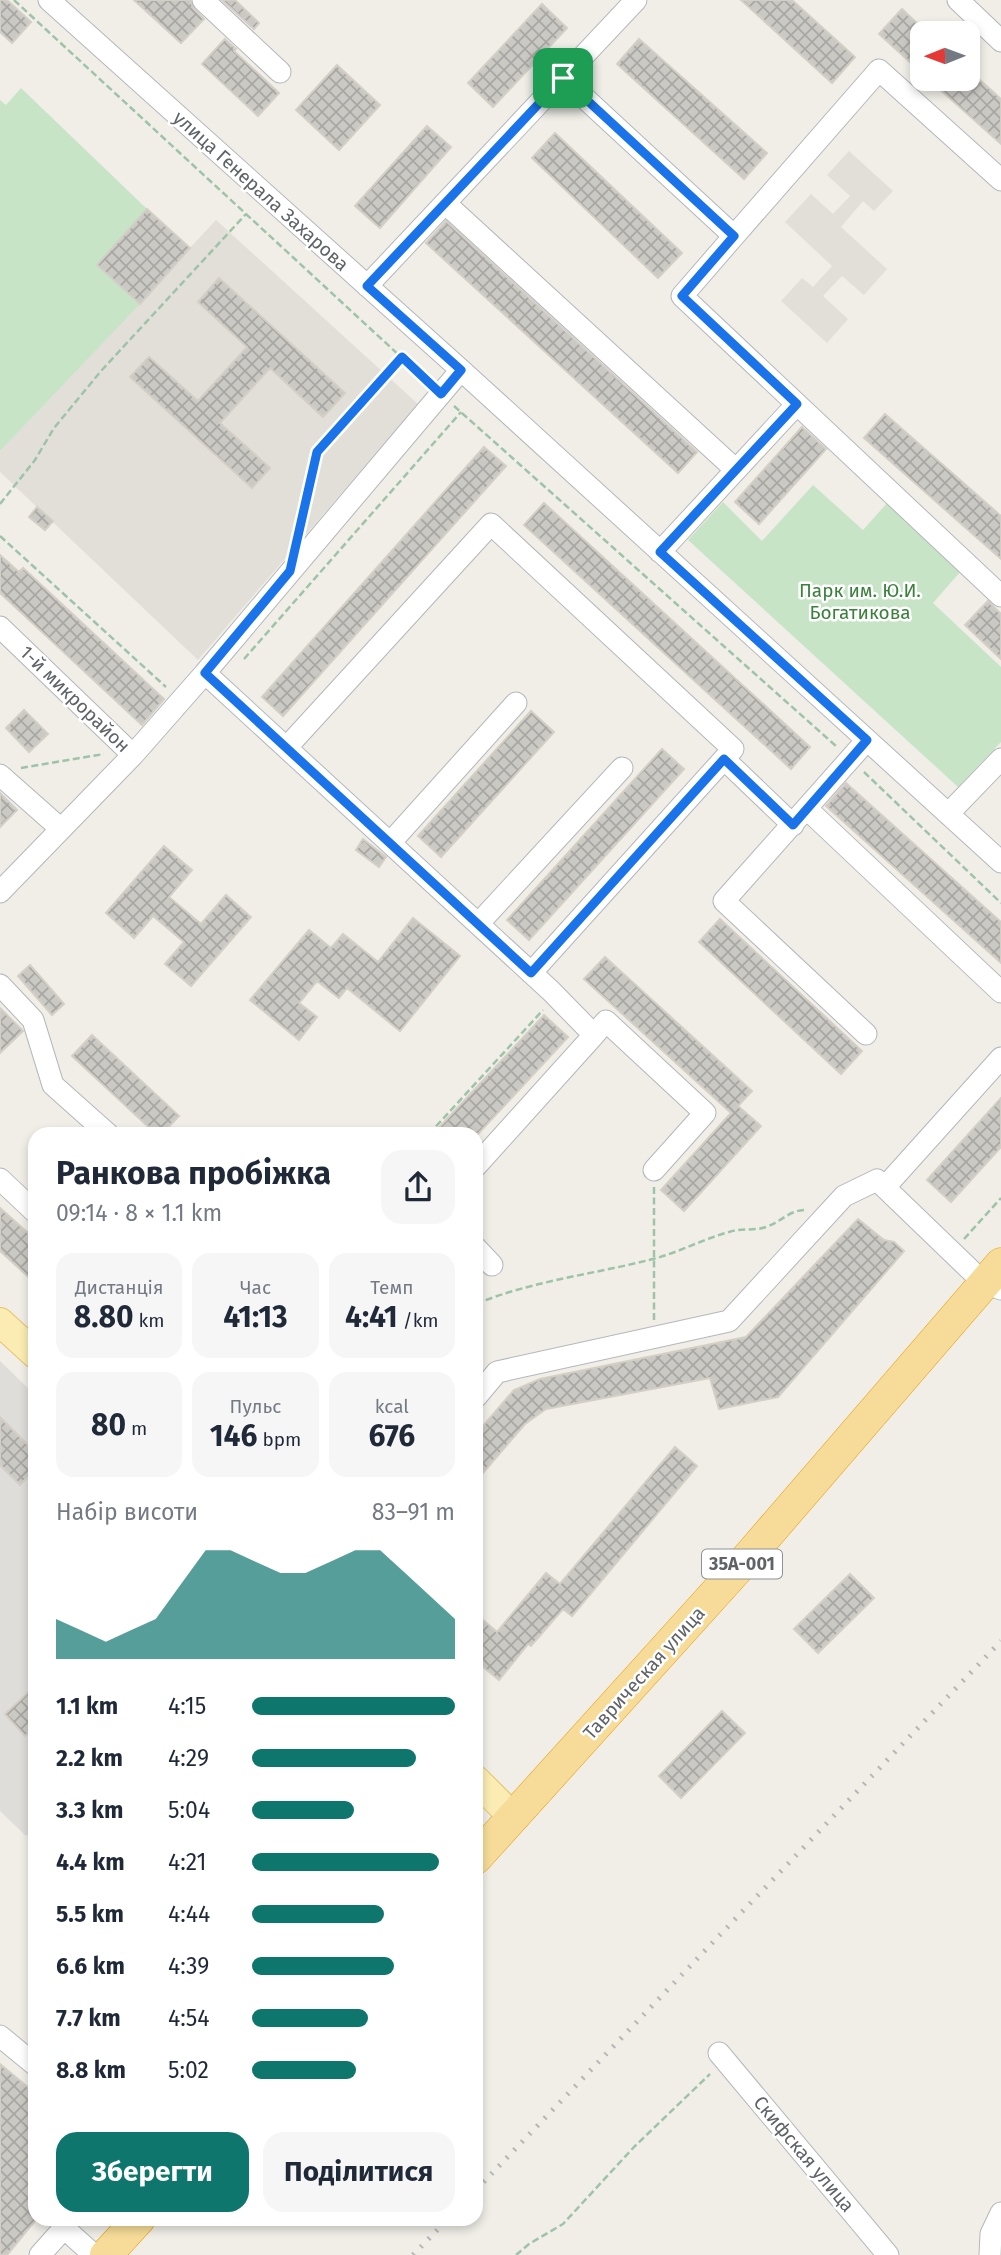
<!DOCTYPE html>
<html lang="uk">
<meta charset="utf-8">
<style>
body{margin:0;font-family:"Fira Sans",sans-serif;background:#f6f6f7;color:#1f2937;height:100vh;display:flex;flex-direction:column;font-size:26px;white-space:nowrap}
*{box-sizing:border-box;margin:0}
p{font-size:23px;color:#747a83}
.icon{flex:none;width:38px;height:38px;fill:none;stroke:currentColor;stroke-width:2;stroke-linecap:round;stroke-linejoin:round}
.map{position:relative;flex:1;overflow:hidden}
.side{position:absolute;left:28px;top:1127px;width:455px;height:1099px;display:flex;flex-direction:column;background:#fff;border-radius:21px;box-shadow:0 4px 10px #0003}
.side>*{flex:none}
.needle{width:46px;rotate:269deg}
.tools{position:absolute;left:910px;top:21px;display:grid;gap:14px}
.tools a{display:grid;place-items:center;width:70px;height:70px;border-radius:14px;background:#fff;box-shadow:0 4px 10px #0003;font-size:35px}
.pin{position:absolute;display:grid;place-items:center;width:60px;height:60px;color:#fff;margin:-30px;border-radius:14px;box-shadow:0 4px 10px #0006}
.round{display:grid;place-items:center;flex:none;width:74px;height:74px;border-radius:21px;background:#f6f6f7}
.summary{display:flex;align-items:center;justify-content:space-between;height:119px;padding:0 28px}
h1{font-size:32px;font-weight:700;line-height:52px}
.metrics{display:grid;grid-template-columns:repeat(3,1fr);gap:10px;height:119px;padding:7px 28px}
.metrics div{display:grid;align-content:center;border-radius:18px;background:#f6f6f7;text-align:center}
.metrics b{font-size:30px;font-weight:700}
.metrics small{font-size:19px;font-weight:400}
.metrics p{font-size:19px}
.chart{height:196px;padding:14px 28px}
.chart p{display:flex;justify-content:space-between}
.chart svg{width:100%;height:126px;margin-top:7px;fill:#0f766e;opacity:.7}
.button{display:flex;gap:14px;margin-top:auto;padding:14px 28px}
.button a{flex:1;height:80px;border-radius:21px;background:#0f766e;color:#fff;font-size:28px;font-weight:700;line-height:80px;text-align:center}
.button a+a{background:#f6f6f7;color:#1f2937}
ul{padding:0 28px;list-style:none;font-size:23px}
li{display:grid;grid-template-columns:112px 84px 1fr;align-items:center;height:52px}
li i{height:18px;border-radius:9px;background:#0f766e}
.map>svg:first-child{display:block}
.industrial{fill:#dfddd9}
.education{fill:#e2dfd9}
.green{fill:#c7e5c6}
.building{fill:url(#building-cross-hatch);stroke:#d4cfc6;stroke-width:2}
.lines{fill:none;stroke-linecap:round;stroke-linejoin:round}
.minor-casing{stroke:#b4b7bb;stroke-width:23}
.major-casing{stroke:#e9c167;stroke-width:30}
.highway-casing{stroke:#e79e10;stroke-width:33}
.path{stroke:#9ec3a8;stroke-width:2.5;stroke-dasharray:7 3.5;stroke-linecap:butt}
.minor{stroke:#fff;stroke-width:21}
.major{stroke:#faecb2;stroke-width:28}
.highway{stroke:#f6dc98;stroke-width:32}
.rail{stroke:#b5b6b6;stroke-width:5;stroke-dasharray:2 9;stroke-linecap:butt}
.route-casing{stroke:#fff;stroke-width:14}
.route{stroke:#1a73e8;stroke-width:9}
.labels{text-anchor:middle;dominant-baseline:central;stroke-width:5;stroke-linejoin:round;paint-order:stroke}
.shield{fill:#fff;stroke:#8f9194;stroke-width:2}
.shield-label{font-size:18px;font-weight:bold;fill:#5f6266}
.street-label{font-size:19px;fill:#5f6266;stroke:#fff}
.park-label{font-size:19px;fill:#3b813c;stroke:#fff}
</style>
<div class="map">
<svg width="1001" height="2255" viewBox="0 0 1001 2255">
<defs>
<pattern id="building-cross-hatch" width="8" height="8" patternUnits="userSpaceOnUse" patternTransform="scale(1.75)"><rect width="8" height="8" fill="#cbc9c4"/><path d="M0 0l8 8M0 8l8-8" fill="none" stroke="#a8a7a3"/></pattern>
</defs>
<rect width="100%" height="100%" fill="#f0eee7"/>
<path class="industrial" d="M0,1361L35,1395V1828L26,1836L0,1811Z"/>
<path class="education" d="M849,151L893,191L874,211L863,201L841,227L887,269L864,295L842,276L823,296L848,319L827,343L781,301L802,278L813,287L832,266L785,222L811,194L833,214L850,196L827,175Z
M216,220L418,404L198,660L0,472V451Z"/>
<path class="green" d="M21,88L147,209L97,265L140,304L0,451V100L6,105Z
M813,485L863,530L888,502L961,571L933,603L1001,667V742L958,787L688,540L723,502L762,541Z"/>
<path class="building" d="M0,0H7L31,22L12,43L0,32Z
M134,0H190L194,9L204,19L181,43Z
M222,0H235L259,23L254,29Z
M741,0H792L855,57L832,83Z
M542,4L567,28L493,107L468,83Z
M902,9L922,28V73L879,34Z
M225,39L236,49L234,51L279,93L258,116L202,64Z
M639,39L767,153L744,179L617,64Z
M337,65L380,105L339,150L296,110Z
M968,69L1001,99V144L928,79H968Z
M427,126L451,147L380,228L355,206Z
M555,133L682,253L658,278L532,158Z
M147,209L190,248L140,304L97,265Z
M446,221L697,452L678,473L426,243Z
M219,278L345,393L323,417L270,368L220,423L270,468L252,488L130,377L149,357L198,401L247,347L198,302Z
M885,414L1001,516V559L864,438Z
M802,427L826,449L759,524L735,502Z
M484,447L506,466L283,716L262,697Z
M544,503L810,747L791,769L524,525Z
M37,507L53,521L45,530L29,517Z
M0,555L19,572L23,568L164,699L142,725L0,593Z
M988,601L1001,614V659L965,625Z
M24,710L48,734L29,752L6,728Z
M531,711L554,732L441,857L418,836Z
M662,749L684,769L529,940L507,920Z
M846,783L1001,922V963L826,806Z
M0,793L17,810L0,827Z
M363,839L386,857L379,867L356,850Z
M164,846L192,870L169,897L201,924L226,895L251,917L191,986L165,964L184,942L153,916L134,938L106,913Z
M413,918L460,956L400,1031L347,988L339,998L317,981L299,1003L317,1017L299,1040L250,1000L309,930L331,948L343,934L378,962Z
M720,919L862,1051L841,1074L699,942Z
M605,957L752,1091L738,1106L761,1126L684,1211L661,1190L731,1113L584,979Z
M30,965L64,1004L52,1015L18,976Z
M0,1008L23,1031L0,1053Z
M544,1015L568,1037L478,1134H433Z
M92,1035L179,1116L162,1134H156L72,1056Z
M1001,1098V1147L951,1202L927,1180Z
M0,1208L35,1239V1283L0,1251Z
M858,1219L884,1240L894,1242L904,1251L778,1397L719,1409L710,1378L546,1409L525,1424L476,1481V1434L514,1390L540,1379L746,1337Z
M0,1417L35,1452V1469L20,1485L0,1465Z
M675,1447L697,1466L572,1616L563,1609L531,1646L528,1644L499,1680L476,1661V1614L497,1632L546,1573L560,1584Z
M850,1574L874,1598L818,1653L794,1629Z
M35,1686V1728L25,1736L5,1714Z
M722,1711L745,1733L681,1798L659,1776Z
M0,2064L35,2093V2221L7,2255H0Z"/>
<g class="lines">
<g class="minor-casing">
<path id="minor" d="M49,0L461,370L1001,862
M203,0L280,72
M958,0L1001,41
M563,78L734,236L682,296L1001,596
M445,203L736,470
M734,236L879,70L1001,180
M367,286L636,0
M461,370L205,673L551,991L594,1035L606,1021L705,1113L654,1170
M660,552L797,404
M0,627L133,755L0,892
M287,747L491,524L733,749L724,759L793,825
M133,755L205,673
M0,775L61,829
M807,809L1001,992
M948,814L1001,759
M390,843L516,703
M478,924L622,768
M531,973L724,759
M0,985L33,1020L53,1085L108,1134
M866,1034L724,901L867,740
M476,1166L594,1035
M0,1179L35,1212
M885,1187L1001,1058
M476,1248L492,1265
M476,1397L497,1372L729,1321L844,1196L877,1180L984,1283L1001,1289
M0,2036L35,2065
M719,2053L888,2255
M40,2255L64,2228L94,2255
M990,2255L991,2234L1001,2213"/>
</g>
<g class="major-casing">
<path id="major" d="M0,1322L35,1354
M476,1780L514,1818"/>
</g>
<g class="highway-casing">
<path id="highway" d="M476,1858L749,1556L1001,1264
M106,2255L139,2219"/>
</g>
<path class="path" d="M14,0L426,380
M454,406L836,746
M0,504L35,460L54,428L101,371L246,214
M300,530L317,452L402,357
M0,536L166,687
M244,659L461,412
M21,768L104,754
M864,772L1001,903
M429,1134L543,1010
M964,1239L1001,1198
M476,1304C531,1281 595,1274 653,1259C680,1252 703,1239 729,1232C741,1228 755,1231 766,1227C781,1222 788,1211 804,1210
M654,1320V1187
M516,2255L529,2244L563,2224L634,2147L710,2074"/>
<use href="#minor" class="minor"/>
<use href="#major" class="major"/>
<use href="#highway" class="highway"/>
<path class="rail" d="M476,2190L1001,1641
M413,2255L448,2219"/>
</g>
<g class="lines">
<g class="route-casing">
<path id="route" d="M563,78L734,236L682,296L797,404L660,552L867,740L793,825L724,759L531,973L205,673L290,571L317,452L402,357L441,394L461,370L367,286Z"/>
</g>
<use href="#route" class="route"/>
</g>
<g class="labels">
<rect class="shield" x="702" y="1549.5" width="80" height="29" rx="5"/>
<g class="shield-label">
<text x="742" y="1564">35А-001</text>
</g>
<g class="street-label">
<text transform="translate(261 191) rotate(42)">улица Генерала Захарова</text>
<text transform="translate(75 699) rotate(44)">1-й микрорайон</text>
<text transform="translate(644 1673) rotate(-48)">Таврическая улица</text>
<text transform="translate(804 2154) rotate(50)">Скифская улица</text>
</g>
<g class="park-label">
<text x="860" y="590">Парк им. Ю.И.<tspan x="860" dy="22">Богатикова</tspan></text>
</g>
</g>
</svg>
<div class="tools">
<a><svg class="needle" viewBox="-14 -14 28 28"><path d="M0-13l5 13h-10z" fill="#e53935"/><path d="M0 13l5-13h-10z" fill="#747a83"/></svg></a>
</div>
<div class="pin" style="left:563px;top:78px;background:#1e9e55"><svg class="icon" aria-label="arrive" viewBox="0 0 24 24"><path d="M6 21V4h12l-3 4 3 4H6"/></svg></div>
<section class="side">
<div class="summary"><div><h1>Ранкова пробіжка</h1><p>09:14 · 8 × 1.1 km</p></div><a class="round"><svg class="icon" aria-label="share" viewBox="0 0 24 24"><path d="M12 15V3M7 8l5-5 5 5M5 13v7h14v-7"/></svg></a></div>
<div class="metrics">
<div><p>Дистанція</p><b>8.80<small> km</small></b></div>
<div><p>Час</p><b>41:13</b></div>
<div><p>Темп</p><b>4:41<small> /km</small></b></div>
</div>
<div class="metrics">
<div><b>80<small> m</small></b></div>
<div><p>Пульс</p><b>146<small> bpm</small></b></div>
<div><p>kcal</p><b>676</b></div>
</div>
<div class="chart"><p><span>Набір висоти</span>83–91 m</p>
<svg viewBox="0 0 160 44" preserveAspectRatio="none"><path d="M0 44V30L10 34L20 38L30 34L40 30L50 18L60 6L70 6L80 10L90 14L100 14L110 10L120 6L130 6L140 14L150 22L160 30V44z"/></svg>
</div>
<ul>
<li><b>1.1 km</b>4:15<i style="width:100%"></i></li>
<li><b>2.2 km</b>4:29<i style="width:81%"></i></li>
<li><b>3.3 km</b>5:04<i style="width:50%"></i></li>
<li><b>4.4 km</b>4:21<i style="width:92%"></i></li>
<li><b>5.5 km</b>4:44<i style="width:65%"></i></li>
<li><b>6.6 km</b>4:39<i style="width:70%"></i></li>
<li><b>7.7 km</b>4:54<i style="width:57%"></i></li>
<li><b>8.8 km</b>5:02<i style="width:51%"></i></li>
</ul>
<div class="button"><a>Зберегти</a><a>Поділитися</a></div>
</section>
</div>
